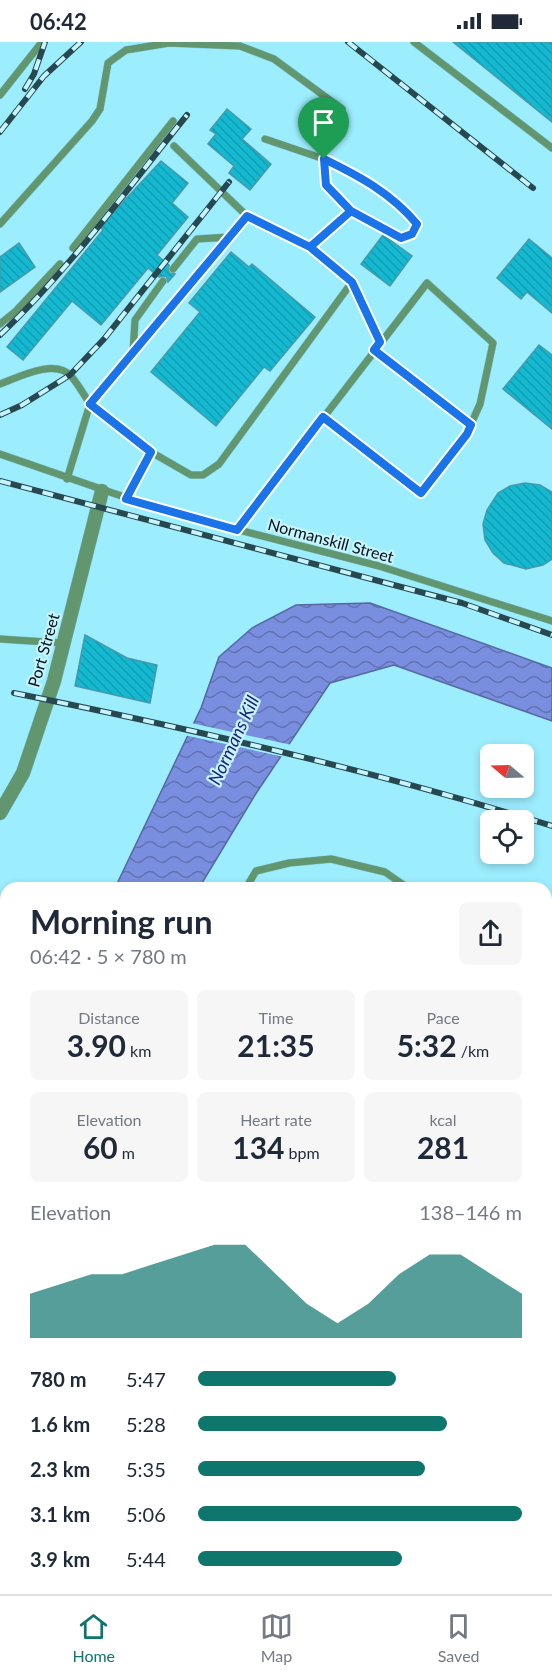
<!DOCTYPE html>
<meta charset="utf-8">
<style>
body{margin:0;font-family:Lato,sans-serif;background:#f6f6f7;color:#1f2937;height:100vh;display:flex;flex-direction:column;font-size:22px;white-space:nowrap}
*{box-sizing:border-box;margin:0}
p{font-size:20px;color:#747a83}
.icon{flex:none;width:33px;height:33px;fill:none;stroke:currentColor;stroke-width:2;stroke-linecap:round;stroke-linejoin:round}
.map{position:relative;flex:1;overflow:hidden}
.drawer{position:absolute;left:0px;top:840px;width:552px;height:712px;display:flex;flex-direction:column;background:#fff;border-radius:18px 18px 0 0;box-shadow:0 3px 9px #0003}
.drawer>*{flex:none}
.needle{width:39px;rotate:289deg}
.buttons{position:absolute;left:480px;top:702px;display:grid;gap:12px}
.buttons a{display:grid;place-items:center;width:54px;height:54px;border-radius:9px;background:#fff;box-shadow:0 3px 9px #0003;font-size:30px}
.pin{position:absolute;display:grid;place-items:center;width:51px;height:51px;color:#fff;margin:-62px -26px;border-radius:50% 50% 50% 0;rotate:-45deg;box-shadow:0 0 6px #0007}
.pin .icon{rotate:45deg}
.round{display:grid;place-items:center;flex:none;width:63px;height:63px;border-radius:9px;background:#f6f6f7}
.headline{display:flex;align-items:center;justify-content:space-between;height:102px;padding:0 30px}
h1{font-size:33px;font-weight:700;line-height:45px}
.stats{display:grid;grid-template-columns:repeat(3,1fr);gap:9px;height:102px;padding:6px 30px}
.stats div{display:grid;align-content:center;border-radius:9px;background:#f6f6f7;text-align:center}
.stats b{font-size:30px;font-weight:700}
.stats small{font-size:16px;font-weight:400}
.stats p{font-size:16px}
.chart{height:168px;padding:12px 30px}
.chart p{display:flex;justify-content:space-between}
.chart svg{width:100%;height:108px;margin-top:6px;fill:#0f766e;opacity:.7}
ul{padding:0 30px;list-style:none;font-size:20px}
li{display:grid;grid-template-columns:96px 72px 1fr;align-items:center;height:45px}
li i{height:15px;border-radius:8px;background:#0f766e}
.status{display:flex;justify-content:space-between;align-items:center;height:42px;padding:0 30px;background:#fff;direction:ltr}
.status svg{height:16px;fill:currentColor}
.tabs{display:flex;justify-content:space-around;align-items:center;height:84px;border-top:2px solid #e0e1e3;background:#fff;font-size:16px;color:#747a83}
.tabs a{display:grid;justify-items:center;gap:3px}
.tabs .active{color:#0f766e}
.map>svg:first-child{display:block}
.forest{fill:url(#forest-firs)}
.water{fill:url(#water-waves);stroke:#5568a2;stroke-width:1.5}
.pier{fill:#9cedfe}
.building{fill:url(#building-back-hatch);stroke:#4899a9;stroke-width:1.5}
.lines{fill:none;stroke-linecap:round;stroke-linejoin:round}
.lane-casing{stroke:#83cad9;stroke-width:8}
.street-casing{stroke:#83cad9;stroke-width:15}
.secondary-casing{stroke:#83cad9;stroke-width:16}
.primary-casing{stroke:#83cad9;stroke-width:16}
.lane{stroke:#62966f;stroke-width:7}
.street{stroke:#62966f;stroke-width:14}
.secondary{stroke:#0e7239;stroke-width:15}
.primary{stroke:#0e5028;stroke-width:15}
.rail-casing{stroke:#284850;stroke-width:6}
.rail{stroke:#c6f5fe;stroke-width:4;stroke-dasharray:11;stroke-linecap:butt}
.route-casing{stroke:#fff;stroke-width:12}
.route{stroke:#1a73e8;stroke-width:8}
.labels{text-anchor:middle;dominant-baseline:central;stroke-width:4.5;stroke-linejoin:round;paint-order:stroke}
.street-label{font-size:16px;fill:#001015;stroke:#c6f5fe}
.water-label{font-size:18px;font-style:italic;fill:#1c227e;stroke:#c6f5fe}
</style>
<div class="status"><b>06:42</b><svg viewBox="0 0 49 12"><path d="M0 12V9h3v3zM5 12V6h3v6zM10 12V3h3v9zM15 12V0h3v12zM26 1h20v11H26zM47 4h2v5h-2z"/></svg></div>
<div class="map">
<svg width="552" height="1552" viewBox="0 0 552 1552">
<defs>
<pattern id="forest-firs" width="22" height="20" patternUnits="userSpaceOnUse" patternTransform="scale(1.5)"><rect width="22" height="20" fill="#f89785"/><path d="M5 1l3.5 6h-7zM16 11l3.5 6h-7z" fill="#d38172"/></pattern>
<pattern id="water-waves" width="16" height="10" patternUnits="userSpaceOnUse" patternTransform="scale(1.5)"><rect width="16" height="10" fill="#798ede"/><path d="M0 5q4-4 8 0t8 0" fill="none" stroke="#6173b3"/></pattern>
<pattern id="building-back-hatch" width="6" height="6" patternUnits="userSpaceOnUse" patternTransform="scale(1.5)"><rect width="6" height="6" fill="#14b8d0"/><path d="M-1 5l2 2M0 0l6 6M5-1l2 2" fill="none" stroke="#119db2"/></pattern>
</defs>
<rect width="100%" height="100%" fill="#9cedfe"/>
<path class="forest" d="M552,970V1418L546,1430V971Z
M225,1546H486V1547L483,1552H220Z"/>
<path class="water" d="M370,561L552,626V679L394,623L330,641L255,753L199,846H115L201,666L219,615L252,586L296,563Z
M0,1130H6V1203L0,1207Z"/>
<path class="pier" d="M191,681L292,703L284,715L184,693Z"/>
<path class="building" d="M453,0H552V80Z
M227,67L251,87L242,97L271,122L250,148L229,131L234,124L208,102L216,92L210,88Z
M161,119L188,141L172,161L188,175L157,213L169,223V231L175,232L168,240L166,234L159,235L148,226L101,283L72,259L23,318L7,305L103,188L101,186L110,174Z
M383,193L412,214L390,244L361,222Z
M529,197L552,216V271L527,250L521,257L497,236Z
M19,201L35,225L0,250V215Z
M231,210L249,225L252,222L315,275L270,329L264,325L216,384L151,330L200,270L189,261Z
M539,303L552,313V387L503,347Z
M525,441L540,443L552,450V517L543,523L526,527L504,521L493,511L485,498L483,482L487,468L498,451L510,444Z
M85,593L127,616L157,623L150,661L75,644Z"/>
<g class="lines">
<g class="lane-casing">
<path id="lane" d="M414,0L552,106
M0,53L42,0
M265,97L324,117L326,143L351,169L310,205
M174,104L247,174
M324,117C359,134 391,151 417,181L412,192L401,196L351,169
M0,182L92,79L100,67L108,21L126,8L169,1L240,4L274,17L342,67
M73,206L173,79
M173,227L197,197L229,195
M0,282L16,269L60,222
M374,308L471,383
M133,310L135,278L163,239
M0,342C19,335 55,316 71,334C78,342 84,353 90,362L247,174L310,205L352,240
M0,412L165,469L379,524L552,579
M67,437L90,362L151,410
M126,457L151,410L191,433H203L219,422L352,240L379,300
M237,488L427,241L493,301L480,362L467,391L421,451L323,375
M0,597L62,601
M246,846L256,829L289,821L331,817L385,830L408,846"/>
</g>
<g class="street-casing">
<path id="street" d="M0,771L23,731L54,639L102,449
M546,1297L552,1300"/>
</g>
<g class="secondary-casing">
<path id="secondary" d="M546,927L552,928"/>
</g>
<g class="primary-casing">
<path id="primary" d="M0,922H6
M172,1552L177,1546"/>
</g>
<use href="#lane" class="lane"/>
<use href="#street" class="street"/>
<use href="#secondary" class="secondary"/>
<use href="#primary" class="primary"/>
<g class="rail-casing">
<path id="rail" d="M348,0L533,146
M25,47L34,32L45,0
M0,90L44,34L81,0
M0,293C70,227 127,147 187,73
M0,373L22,363L70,333L104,297L229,140
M0,439L462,561L552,593
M14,651C197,688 374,729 552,784"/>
</g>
<use href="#rail" class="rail"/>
</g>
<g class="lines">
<g class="route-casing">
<path id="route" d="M324,117L326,143L351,169L310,205L352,240L380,300L374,308L471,383L467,392L421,451L323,375L237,488L126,457L151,410L90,362L247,174L310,205L351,169L401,196L412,192L417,182C391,151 359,134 324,117"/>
</g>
<use href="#route" class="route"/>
</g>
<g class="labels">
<g class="street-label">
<text transform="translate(331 498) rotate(15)">Normanskill Street</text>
<text transform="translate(43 608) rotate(-74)">Port Street</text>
</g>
<g class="water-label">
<text transform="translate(233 698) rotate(-65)">Normans Kill</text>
</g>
</g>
</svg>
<div class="buttons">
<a><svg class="needle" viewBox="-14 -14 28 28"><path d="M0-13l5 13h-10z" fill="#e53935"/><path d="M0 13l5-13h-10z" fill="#747a83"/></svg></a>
<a><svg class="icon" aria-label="locate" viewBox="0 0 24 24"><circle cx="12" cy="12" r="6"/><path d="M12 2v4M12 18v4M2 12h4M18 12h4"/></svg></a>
</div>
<div class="pin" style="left:324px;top:117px;background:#1e9e55"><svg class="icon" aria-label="arrive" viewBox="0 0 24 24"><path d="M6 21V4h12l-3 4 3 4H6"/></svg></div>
<section class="drawer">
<div class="headline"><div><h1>Morning run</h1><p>06:42 · 5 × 780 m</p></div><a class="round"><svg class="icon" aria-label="share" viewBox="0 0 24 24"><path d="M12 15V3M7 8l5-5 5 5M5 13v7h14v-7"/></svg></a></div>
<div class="stats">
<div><p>Distance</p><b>3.90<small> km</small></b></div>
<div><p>Time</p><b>21:35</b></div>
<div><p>Pace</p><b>5:32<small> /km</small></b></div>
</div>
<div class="stats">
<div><p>Elevation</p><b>60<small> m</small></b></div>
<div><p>Heart rate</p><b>134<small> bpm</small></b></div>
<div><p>kcal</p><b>281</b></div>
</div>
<div class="chart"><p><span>Elevation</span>138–146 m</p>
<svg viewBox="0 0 160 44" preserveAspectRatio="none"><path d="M0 44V26L10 22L20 18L30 18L40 14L50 10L60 6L70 6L80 18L90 30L100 38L110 30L120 18L130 10L140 10L150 18L160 26V44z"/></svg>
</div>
<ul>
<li><b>780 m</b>5:47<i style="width:61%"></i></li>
<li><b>1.6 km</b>5:28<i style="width:77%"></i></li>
<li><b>2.3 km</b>5:35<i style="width:70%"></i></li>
<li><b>3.1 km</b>5:06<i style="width:100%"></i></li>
<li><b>3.9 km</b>5:44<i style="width:63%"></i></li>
</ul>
</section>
</div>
<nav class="tabs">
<a class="active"><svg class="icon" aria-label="home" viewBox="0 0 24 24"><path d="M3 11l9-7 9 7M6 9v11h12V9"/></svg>Home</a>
<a><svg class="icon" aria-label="map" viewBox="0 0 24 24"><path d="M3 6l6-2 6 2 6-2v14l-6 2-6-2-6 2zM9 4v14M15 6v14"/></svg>Map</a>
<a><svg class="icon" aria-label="saved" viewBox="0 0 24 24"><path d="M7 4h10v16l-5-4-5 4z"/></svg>Saved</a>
</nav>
